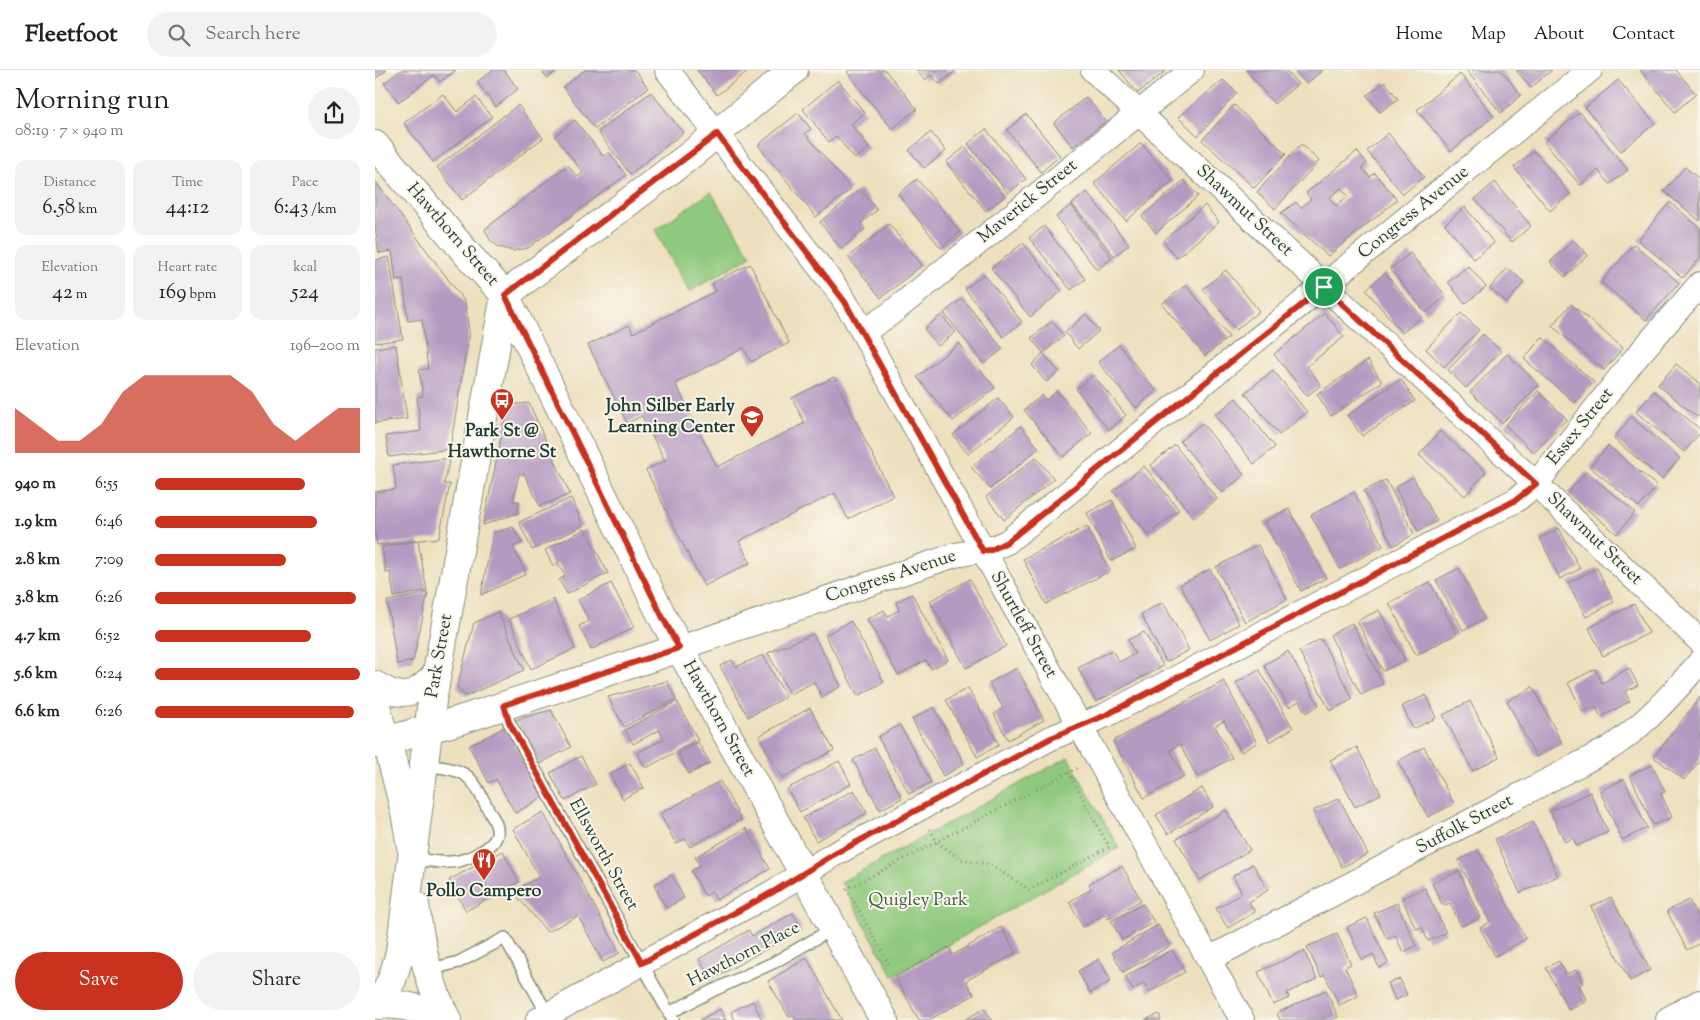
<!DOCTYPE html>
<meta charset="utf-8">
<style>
body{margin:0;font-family:"Sorts Mill Goudy",serif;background:#f2f2f2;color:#202124;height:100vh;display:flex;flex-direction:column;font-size:19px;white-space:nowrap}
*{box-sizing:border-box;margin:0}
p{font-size:16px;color:#757577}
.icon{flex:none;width:28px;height:28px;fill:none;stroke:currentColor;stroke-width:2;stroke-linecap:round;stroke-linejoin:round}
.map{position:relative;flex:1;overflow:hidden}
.panel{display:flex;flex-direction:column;background:#fff;width:375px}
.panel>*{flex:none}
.pin{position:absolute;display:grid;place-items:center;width:42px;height:42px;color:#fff;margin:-21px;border:2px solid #fff;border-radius:50%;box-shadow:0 1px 5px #0007}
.round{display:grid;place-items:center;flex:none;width:52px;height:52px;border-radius:26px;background:#f2f2f2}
.overview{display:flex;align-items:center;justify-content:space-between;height:85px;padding:0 15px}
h1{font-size:28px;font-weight:600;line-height:38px}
.metrics{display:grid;grid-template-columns:repeat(3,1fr);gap:8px;height:85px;padding:5px 15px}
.metrics div{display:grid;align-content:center;border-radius:12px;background:#f2f2f2;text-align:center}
.metrics b{font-size:21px;font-weight:600}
.metrics small{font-size:14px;font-weight:400}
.metrics p{font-size:14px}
.chart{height:140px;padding:10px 15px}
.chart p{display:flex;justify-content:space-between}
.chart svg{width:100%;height:90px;margin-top:5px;fill:#c8321e;opacity:.7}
.cta{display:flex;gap:10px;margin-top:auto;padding:10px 15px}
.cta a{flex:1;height:58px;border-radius:30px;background:#c8321e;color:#fff;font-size:20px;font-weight:600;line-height:58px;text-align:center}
.cta a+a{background:#f2f2f2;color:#202124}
ul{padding:0 15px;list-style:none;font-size:16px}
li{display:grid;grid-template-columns:80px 60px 1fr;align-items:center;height:38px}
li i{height:12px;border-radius:6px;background:#c8321e}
header{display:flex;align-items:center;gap:30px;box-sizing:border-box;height:70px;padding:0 25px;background:#fff;border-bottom:1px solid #e0e0e0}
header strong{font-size:24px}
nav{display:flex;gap:28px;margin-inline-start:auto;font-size:18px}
.search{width:350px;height:45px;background:#f2f2f2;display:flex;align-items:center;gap:12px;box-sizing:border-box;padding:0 18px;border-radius:28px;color:#757577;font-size:19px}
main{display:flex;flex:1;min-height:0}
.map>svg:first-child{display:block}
.green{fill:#8fc97d;stroke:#578358}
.building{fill:#b49ac1;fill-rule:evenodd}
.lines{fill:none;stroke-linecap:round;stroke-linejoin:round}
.lane-casing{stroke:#868e79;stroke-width:14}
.street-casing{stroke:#868e79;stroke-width:26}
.secondary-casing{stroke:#868e79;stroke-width:30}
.primary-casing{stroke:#868e79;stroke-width:30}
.path{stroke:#868e79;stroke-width:3;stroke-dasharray:1 4;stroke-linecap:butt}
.lane{stroke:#fff;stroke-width:11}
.street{stroke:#fff;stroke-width:24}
.secondary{stroke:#fff;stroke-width:28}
.primary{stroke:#fff;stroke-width:28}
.route-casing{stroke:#fff;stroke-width:10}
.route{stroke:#c8321e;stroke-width:6}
.labels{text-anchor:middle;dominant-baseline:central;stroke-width:4;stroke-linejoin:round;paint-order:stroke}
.street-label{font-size:18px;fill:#1f3d34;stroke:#fbf7ec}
.poi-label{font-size:18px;font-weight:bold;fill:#1f3d34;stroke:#fbf7ec}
.park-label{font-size:18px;fill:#3b6046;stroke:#fbf7ec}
</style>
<header>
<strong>Fleetfoot</strong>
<div class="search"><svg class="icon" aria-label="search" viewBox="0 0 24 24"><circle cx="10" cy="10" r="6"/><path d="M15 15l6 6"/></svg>Search here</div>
<nav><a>Home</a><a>Map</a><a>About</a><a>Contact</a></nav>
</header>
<main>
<section class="panel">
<div class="overview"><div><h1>Morning run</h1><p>08:19 · 7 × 940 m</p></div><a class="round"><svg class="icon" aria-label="share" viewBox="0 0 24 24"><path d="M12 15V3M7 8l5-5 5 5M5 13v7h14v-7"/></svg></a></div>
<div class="metrics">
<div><p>Distance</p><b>6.58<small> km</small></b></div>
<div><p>Time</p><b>44:12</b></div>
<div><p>Pace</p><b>6:43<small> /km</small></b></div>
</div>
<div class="metrics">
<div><p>Elevation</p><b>42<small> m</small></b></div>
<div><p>Heart rate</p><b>169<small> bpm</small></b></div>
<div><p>kcal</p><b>524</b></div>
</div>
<div class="chart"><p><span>Elevation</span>196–200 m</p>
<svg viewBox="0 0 160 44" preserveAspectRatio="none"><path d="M0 44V22L10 30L20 38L30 38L40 30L50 14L60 6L70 6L80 6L90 6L100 6L110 14L120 30L130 38L140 30L150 22L160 22V44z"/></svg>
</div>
<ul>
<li><b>940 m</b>6:55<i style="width:73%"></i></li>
<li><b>1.9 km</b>6:46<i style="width:79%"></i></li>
<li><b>2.8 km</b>7:09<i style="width:64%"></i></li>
<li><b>3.8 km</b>6:26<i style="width:98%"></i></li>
<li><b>4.7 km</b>6:52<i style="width:76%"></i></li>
<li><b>5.6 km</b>6:24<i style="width:100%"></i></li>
<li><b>6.6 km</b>6:26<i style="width:97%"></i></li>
</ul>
<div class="cta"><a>Save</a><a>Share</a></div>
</section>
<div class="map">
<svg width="1325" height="950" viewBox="0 0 1325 950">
<rect width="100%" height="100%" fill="#fbf7ec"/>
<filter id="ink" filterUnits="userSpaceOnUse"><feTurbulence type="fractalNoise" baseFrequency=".02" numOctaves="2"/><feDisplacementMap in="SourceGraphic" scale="10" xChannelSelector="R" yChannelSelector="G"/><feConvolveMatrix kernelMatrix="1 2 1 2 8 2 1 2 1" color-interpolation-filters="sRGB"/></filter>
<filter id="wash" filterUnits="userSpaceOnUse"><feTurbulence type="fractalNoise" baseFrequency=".0096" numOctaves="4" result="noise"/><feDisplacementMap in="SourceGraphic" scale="20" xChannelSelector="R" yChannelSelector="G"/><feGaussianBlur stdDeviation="1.12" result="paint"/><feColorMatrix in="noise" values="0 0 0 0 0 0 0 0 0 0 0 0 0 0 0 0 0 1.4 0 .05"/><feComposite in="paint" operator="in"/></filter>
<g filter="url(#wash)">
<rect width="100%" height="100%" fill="#eee0be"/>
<path class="green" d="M336,122L376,186L314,222L280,160Z
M693,687L744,778L518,906L466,812Z"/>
<g id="blocks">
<path class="building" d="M0,0H12L0,9Z
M26,0H81L65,12L59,5L24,32L9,13Z
M118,0H129L143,19L121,37L102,12Z
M166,0H183L172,8Z
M210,0H260L273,18L220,59L188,17Z
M322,0H374L342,25Z
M475,0H510L542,39L517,59L472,2Z
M541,0H582L564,14L556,5L550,10Z
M744,0H792L763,23Z
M871,0H911L923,14L899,34Z
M919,0H948L931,14Z
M1091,0H1126L1146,25L1126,43Z
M1141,0H1177L1156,18Z
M1265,0H1301L1321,24L1300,42Z
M1085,4L1119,46L1076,81L1042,40Z
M463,10L490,43L476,54L494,78L480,89L461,66L454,72L428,39Z
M848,10L862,23L823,66L803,47Z
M1243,10L1280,53L1246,81L1210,38Z
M1010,12L1023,29L1005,42L992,25Z
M276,22L308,63L255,104L223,62Z
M68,24L82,42L101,27L117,47L58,92L29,53Z
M711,27L731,51L698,77L679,53Z
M143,35L168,68L87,130L62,97Z
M859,35L911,84L879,118L827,70Z
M1205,42L1253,100L1235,114L1223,100L1205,115L1169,72Z
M423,43L436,59L430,63L476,119L441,147L383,75Z
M651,44L685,86L666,102L632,60Z
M200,50L228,86L234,82L251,105L153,178L138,181L124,177L115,170L110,159L193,95L202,107L208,103L180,66Z
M611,59L651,109L633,123L593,74Z
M556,62L571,81L549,98L534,80Z
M1013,63L1049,107L1028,124L992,81Z
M766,73L798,111L751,151L719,113Z
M926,74L944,91L900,139L882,122Z
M590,77L630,126L611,141L571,92Z
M982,81L992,93L987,98L995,107L1000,103L1022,130L953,186L906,143L921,132L926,138L936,129L931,123ZM966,118L973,126L961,136L954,128Z
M1159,81L1195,124L1175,141L1139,97Z
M1310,97L1325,110V151L1289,121Z
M542,109L585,162L566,178L523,124Z
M809,110L823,126L781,163L767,146Z
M0,111L90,232L94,262L75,379L14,387L11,366L46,361L42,327L48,326L44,300L53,299L47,249L33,251L28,209L21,210L17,181L4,183L0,157Z
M1120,112L1156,156L1137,172L1100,129Z
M485,119L502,140L486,153L490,159L466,179L445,152Z
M712,122L754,175L739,186L697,134Z
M1295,132L1325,158V188L1308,208L1263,170Z
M696,135L737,188L722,200L681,147Z
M830,135L844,152L802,188L788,171Z
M1090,137L1119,173L1099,189L1070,154Z
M514,154L547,195L506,228L473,187Z
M669,156L710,209L696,220L654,168Z
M1198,170L1213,185L1190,207L1175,192Z
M648,173L687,221L655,247L616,198Z
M1259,174L1304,213L1271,250L1226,212Z
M1035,183L1071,226L1051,243L1015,199Z
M14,187L28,269L0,273V190Z
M375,194L414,273L376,292L369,278L300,313L342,397L430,353L417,328L459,307L518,426L473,449L460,423L364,471L375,493L329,516L271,400L290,391L267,346L252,353L213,275L254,255L258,263L341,221L337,213Z
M1093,196L1111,217L1090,234L1073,212Z
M1133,198L1149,212L1132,233L1115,218Z
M851,200L884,241L861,260L828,219Z
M1010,203L1047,247L1027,263L991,220Z
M609,204L647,252L628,267L590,219Z
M811,215L854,267L830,286L787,234Z
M587,228L628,279L609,294L569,243Z
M1196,234L1248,278L1229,300L1177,256Z
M950,243L969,267L932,296L946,315L932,326L899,284Z
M1086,243L1104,260L1069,297L1051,279Z
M711,244L724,261L703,279L690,262Z
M566,245L581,262L563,276L549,259Z
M677,251L689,266L668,283L656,268Z
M1108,264L1126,281L1091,318L1073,300Z
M1167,267L1219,312L1200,333L1149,289Z
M584,273L620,318L578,351L542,307Z
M21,275L32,349L0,353V278Z
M744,275L781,321L761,338L723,292Z
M668,283L684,302L671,312L657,295Z
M1132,284L1164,315L1127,353L1095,322Z
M993,290L1007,312L956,346L942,324Z
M1301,294L1325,313V344L1322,347L1283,315Z
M898,300L932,342L904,365L870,323Z
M718,305L751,345L734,360L701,319Z
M1026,309L1040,331L987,366L972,345Z
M682,321L717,363L688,387L649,340L667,325L671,330Z
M1163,321L1192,349L1159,383L1130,355Z
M1279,321L1325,359V363L1309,382L1261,342Z
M623,328L639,347L593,384L578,365Z
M861,328L900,377L879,394L840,345Z
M154,333L195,424L165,436L149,404H144L138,431H144L143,443L108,455L133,335Z
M1256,347L1305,388L1287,409L1239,369Z
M827,353L869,405L847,423L805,371Z
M646,356L664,378L615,419L596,397Z
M1065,361L1111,402L1090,426L1044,385Z
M800,375L842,429L819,448L776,395Z
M1233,376L1282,416L1264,437L1215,397Z
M661,387L679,409L629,450L611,427Z
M75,388L69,414H75L64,468L2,475L0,460V422L21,419L18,395Z
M769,396L804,440L773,465L738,421Z
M1211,402L1260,442L1242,464L1193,423Z
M1038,407L1062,451L1043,461L1020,417Z
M1011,410L1039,464L1018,476L989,421Z
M979,422L1008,476L965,499L936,445Z
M196,428L208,456L157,480L144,452Z
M737,430L761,479L736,491L712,443Z
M914,439L951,508L926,521L889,452Z
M712,456L735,501L671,534L648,489Z
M138,457L147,473L138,477L151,504L106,525L118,463Z
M1184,458L1205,499L1185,509L1165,468Z
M210,459L233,503L192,524L184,510L190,506L183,493L178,496L170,480Z
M43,471L52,521L19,527L15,502L11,503L7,477Z
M883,475L912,529L870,552L841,497Z
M1084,498L1110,549L1088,560L1061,510Z
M1222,498L1239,532L1211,547L1193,513Z
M835,499L864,554L835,570L805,515Z
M595,509L631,576L591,598L555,531Z
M1055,512L1082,564L1041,585L1014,533Z
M236,513L259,557L216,580L204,556L214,551L203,530Z
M53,523L38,591L22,594L12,531Z
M537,524L573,590L556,599L551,590L523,605L492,549L509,540L513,546L524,540L521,532Z
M178,529L200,579L156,599L134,549Z
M788,532L814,580L791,592L766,544Z
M1259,534L1274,563L1228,586L1214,558Z
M1004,540L1030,590L1008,601L982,551Z
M123,542L149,600L91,626L82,617L99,553Z
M476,551L509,612L483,626L450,565Z
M977,553L1008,614L986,625L955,565Z
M769,562L788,596L721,632L703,598L737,580L744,592L760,584L753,570Z
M438,564L466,616L447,627L439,612L415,624L393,583Z
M946,569L978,629L955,641L924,581Z
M913,581L944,635L931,643L924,631L914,637L889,595Z
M388,585L411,627L373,647L345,596L357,590L361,597Z
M642,598L669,650L633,670L619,644L628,638L614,613Z
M1254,598L1263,615L1250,622L1255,631L1226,647L1220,636L1208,642L1193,613L1220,599L1227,613Z
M884,599L918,658L895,672L861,613Z
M292,611L301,629L249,657L233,627Z
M849,611L882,673L866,682L849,651L840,656L857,688L822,707L805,674L795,680L809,706L769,728L738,671Z
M1158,617L1187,673L1161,687L1132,631Z
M593,618L624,675L602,687L571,630Z
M1051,625L1061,648L1038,659L1027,636Z
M1325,627V690L1309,710L1279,687Z
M302,631L323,670L271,698L262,683L289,669L284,660L258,674L250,660Z
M1095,631L1124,687L1098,701L1068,645Z
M559,637L589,694L568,706L537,649Z
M435,638L459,680L407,708L384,666Z
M176,640L196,677L164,694L140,650Z
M525,655L556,712L534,724L503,667Z
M130,657L168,727L140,743L121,709L114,713L94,676Z
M323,672L335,693L314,704L303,684Z
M982,677L1006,724L980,737L955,690Z
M1049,677L1079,734L1053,747L1023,691Z
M500,678L527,728L505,740L478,690Z
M206,686L221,714L190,731L175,703Z
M464,691L476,714L425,742L412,719Z
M255,693L269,718L248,729L235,704Z
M1277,695L1290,722L1286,724L1297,747L1278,755L1255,705Z
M1249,709L1272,758L1247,770L1225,721Z
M345,711L366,749L315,777L310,769L301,774L285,744Z
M827,718L838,737L793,764L781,745Z
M479,720L492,743L441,771L428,748Z
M1215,722L1233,762L1202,776L1198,768L1190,772L1175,741Z
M964,728L993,784L967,797L938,741Z
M851,740L875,780L825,810L801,769Z
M168,742L245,883L228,892L203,846L172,862L138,821L164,807L138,759Z
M1158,752L1183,806L1145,823L1120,769Z
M371,758L395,799L341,830L337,822L330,826L316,801L325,796L320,787Z
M1103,780L1151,869L1120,886L1105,858L1115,852L1083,791Z
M128,781L144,812L91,841L74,810Z
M878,794L893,820L874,832L880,842L853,858L841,839L867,823L858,806Z
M747,796L766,830L733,849L730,844L708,857L694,832L716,819L714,814Z
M1084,801L1105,848L1086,856L1075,833L1068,836L1057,813Z
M297,805L309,828L291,838L279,815Z
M1050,818L1071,863L1053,871L1047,857L1041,859L1027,828Z
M1236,827L1275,900L1255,911L1216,837Z
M1314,830L1325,851V873L1312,880L1292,841Z
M1022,833L1041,876L1028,882L1020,865L1012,869L999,843Z
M768,834L779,852L747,870L736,851Z
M418,843L427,859L336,910L324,889L374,860L377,866Z
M992,848L1013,893L1004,898L998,884L987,890L972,857Z
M783,855L795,876L748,902L737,882Z
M626,857L641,883L591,911L599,925L554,950H544L520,907L574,877L578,885Z
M962,864L976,894L970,897L983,926L964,935L950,905L946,907L932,877Z
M797,880L810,902L774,922L769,913L758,920L750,907Z
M929,881L942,909L912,923L914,928L898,935L883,902Z
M432,888L457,933L467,950H421L418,945L414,947L393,911Z
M724,889L736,911L715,923L703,901Z
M1184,891L1191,904L1201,900L1208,913L1204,915L1212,931L1194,940L1171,898Z
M1025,909L1032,925L1020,930L1013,913Z
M951,920L963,947L956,950H905L902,943Z
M378,931L387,950H360L356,942Z
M610,938L616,950H589Z
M345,939L351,950H325Z
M784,944L786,950H770Z"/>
</g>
</g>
<g filter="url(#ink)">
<use href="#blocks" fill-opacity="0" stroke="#868e79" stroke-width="1"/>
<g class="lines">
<g class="lane-casing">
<path id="lane" d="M129,635L134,652L298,950
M37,788C49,790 62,793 75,792C88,792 120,779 122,764C124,754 115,744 111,735C105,724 100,711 89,704C77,697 61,697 48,695
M53,900L84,892L130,868L173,945
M294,943L337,921L400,892L459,858"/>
</g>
<g class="street-casing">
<path id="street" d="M292,0L461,218L479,246L867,950
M718,0L1161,414L1325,571
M488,262L515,244L817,0
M305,578L580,485L616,479L632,472L1215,0
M0,613C30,632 39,625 62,602
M0,623L12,671
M834,889L1235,678C1270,655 1297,624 1325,592
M163,950L398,822L458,785L676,668L731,645L1141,430L1161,414L1259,290L1325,214"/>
</g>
<g class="secondary-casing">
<path id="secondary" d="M419,0L313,87L130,225L287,546L509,950
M12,671L30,742L36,776
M0,674L82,651L305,578
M1295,950L1325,934"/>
</g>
<g class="primary-casing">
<path id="primary" d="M0,75L93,185L130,225L57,631L25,882L18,907L5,935
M40,835C45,874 54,915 72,950
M0,935C23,933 46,937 65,950"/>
</g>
<path class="path" d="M555,759L562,772L585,789L616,795L654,820L734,777L694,703
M514,894L472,819L702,698"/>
<use href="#lane" class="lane"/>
<use href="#street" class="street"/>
<use href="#secondary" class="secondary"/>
<use href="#primary" class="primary"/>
</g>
</g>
<g class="lines" filter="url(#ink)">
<g class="route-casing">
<path id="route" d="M342,64L470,232L608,481L616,480L632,472L949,217L1161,414L1141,430L731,645L676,668L458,785L398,822L267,893L134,652L129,635L304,578L287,546L130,225Z"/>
</g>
<use href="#route" class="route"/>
</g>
<defs>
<g id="bus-pin" transform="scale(1.25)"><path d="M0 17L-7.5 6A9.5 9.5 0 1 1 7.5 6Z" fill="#c8321e" stroke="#fbf7ec"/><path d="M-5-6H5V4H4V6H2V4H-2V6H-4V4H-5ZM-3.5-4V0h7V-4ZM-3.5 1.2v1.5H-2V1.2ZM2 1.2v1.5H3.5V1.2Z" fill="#fff"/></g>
<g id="school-pin" transform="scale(1.25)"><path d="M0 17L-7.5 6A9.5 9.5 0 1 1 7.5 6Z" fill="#c8321e" stroke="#fbf7ec"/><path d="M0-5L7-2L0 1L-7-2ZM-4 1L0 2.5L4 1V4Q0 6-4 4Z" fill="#fff"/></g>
<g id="restaurant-pin" transform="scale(1.25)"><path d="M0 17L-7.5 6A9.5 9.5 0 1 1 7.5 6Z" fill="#c8321e" stroke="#fbf7ec"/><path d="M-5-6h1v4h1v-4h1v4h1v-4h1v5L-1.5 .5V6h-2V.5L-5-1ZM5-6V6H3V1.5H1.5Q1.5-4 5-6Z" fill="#fff"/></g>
</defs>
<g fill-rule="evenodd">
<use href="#bus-pin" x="127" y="330"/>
<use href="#school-pin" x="377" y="347"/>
<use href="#restaurant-pin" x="109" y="790"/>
</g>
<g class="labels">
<g class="street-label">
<text transform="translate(653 132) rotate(-39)">Maverick Street</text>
<text transform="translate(869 141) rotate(43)">Shawmut Street</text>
<text transform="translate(1039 143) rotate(-39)">Congress Avenue</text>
<text transform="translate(77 165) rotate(49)">Hawthorn Street</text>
<text transform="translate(1206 357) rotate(-51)">Essex Street</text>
<text transform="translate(1219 469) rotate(44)">Shawmut Street</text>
<text transform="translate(516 507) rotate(-18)">Congress Avenue</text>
<text transform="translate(648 555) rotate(61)">Shurtleff Street</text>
<text transform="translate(65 586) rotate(-80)">Park Street</text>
<text transform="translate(343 649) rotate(61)">Hawthorn Street</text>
<text transform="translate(1090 755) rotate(-28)">Suffolk Street</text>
<text transform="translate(228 785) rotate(61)">Ellsworth Street</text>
<text transform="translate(369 885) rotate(-27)">Hawthorn Place</text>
</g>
<g class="poi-label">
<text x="360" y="337" text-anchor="end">John Silber Early<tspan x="360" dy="21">Learning Center</tspan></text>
<text x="127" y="362">Park St @<tspan x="127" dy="21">Hawthorne St</tspan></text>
<text x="109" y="822">Pollo Campero</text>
</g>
<g class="park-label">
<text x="543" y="831">Quigley Park</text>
</g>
</g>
</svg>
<div class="pin" style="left:949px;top:217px;background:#1e9e55"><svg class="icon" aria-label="arrive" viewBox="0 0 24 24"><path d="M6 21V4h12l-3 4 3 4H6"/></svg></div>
</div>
</main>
